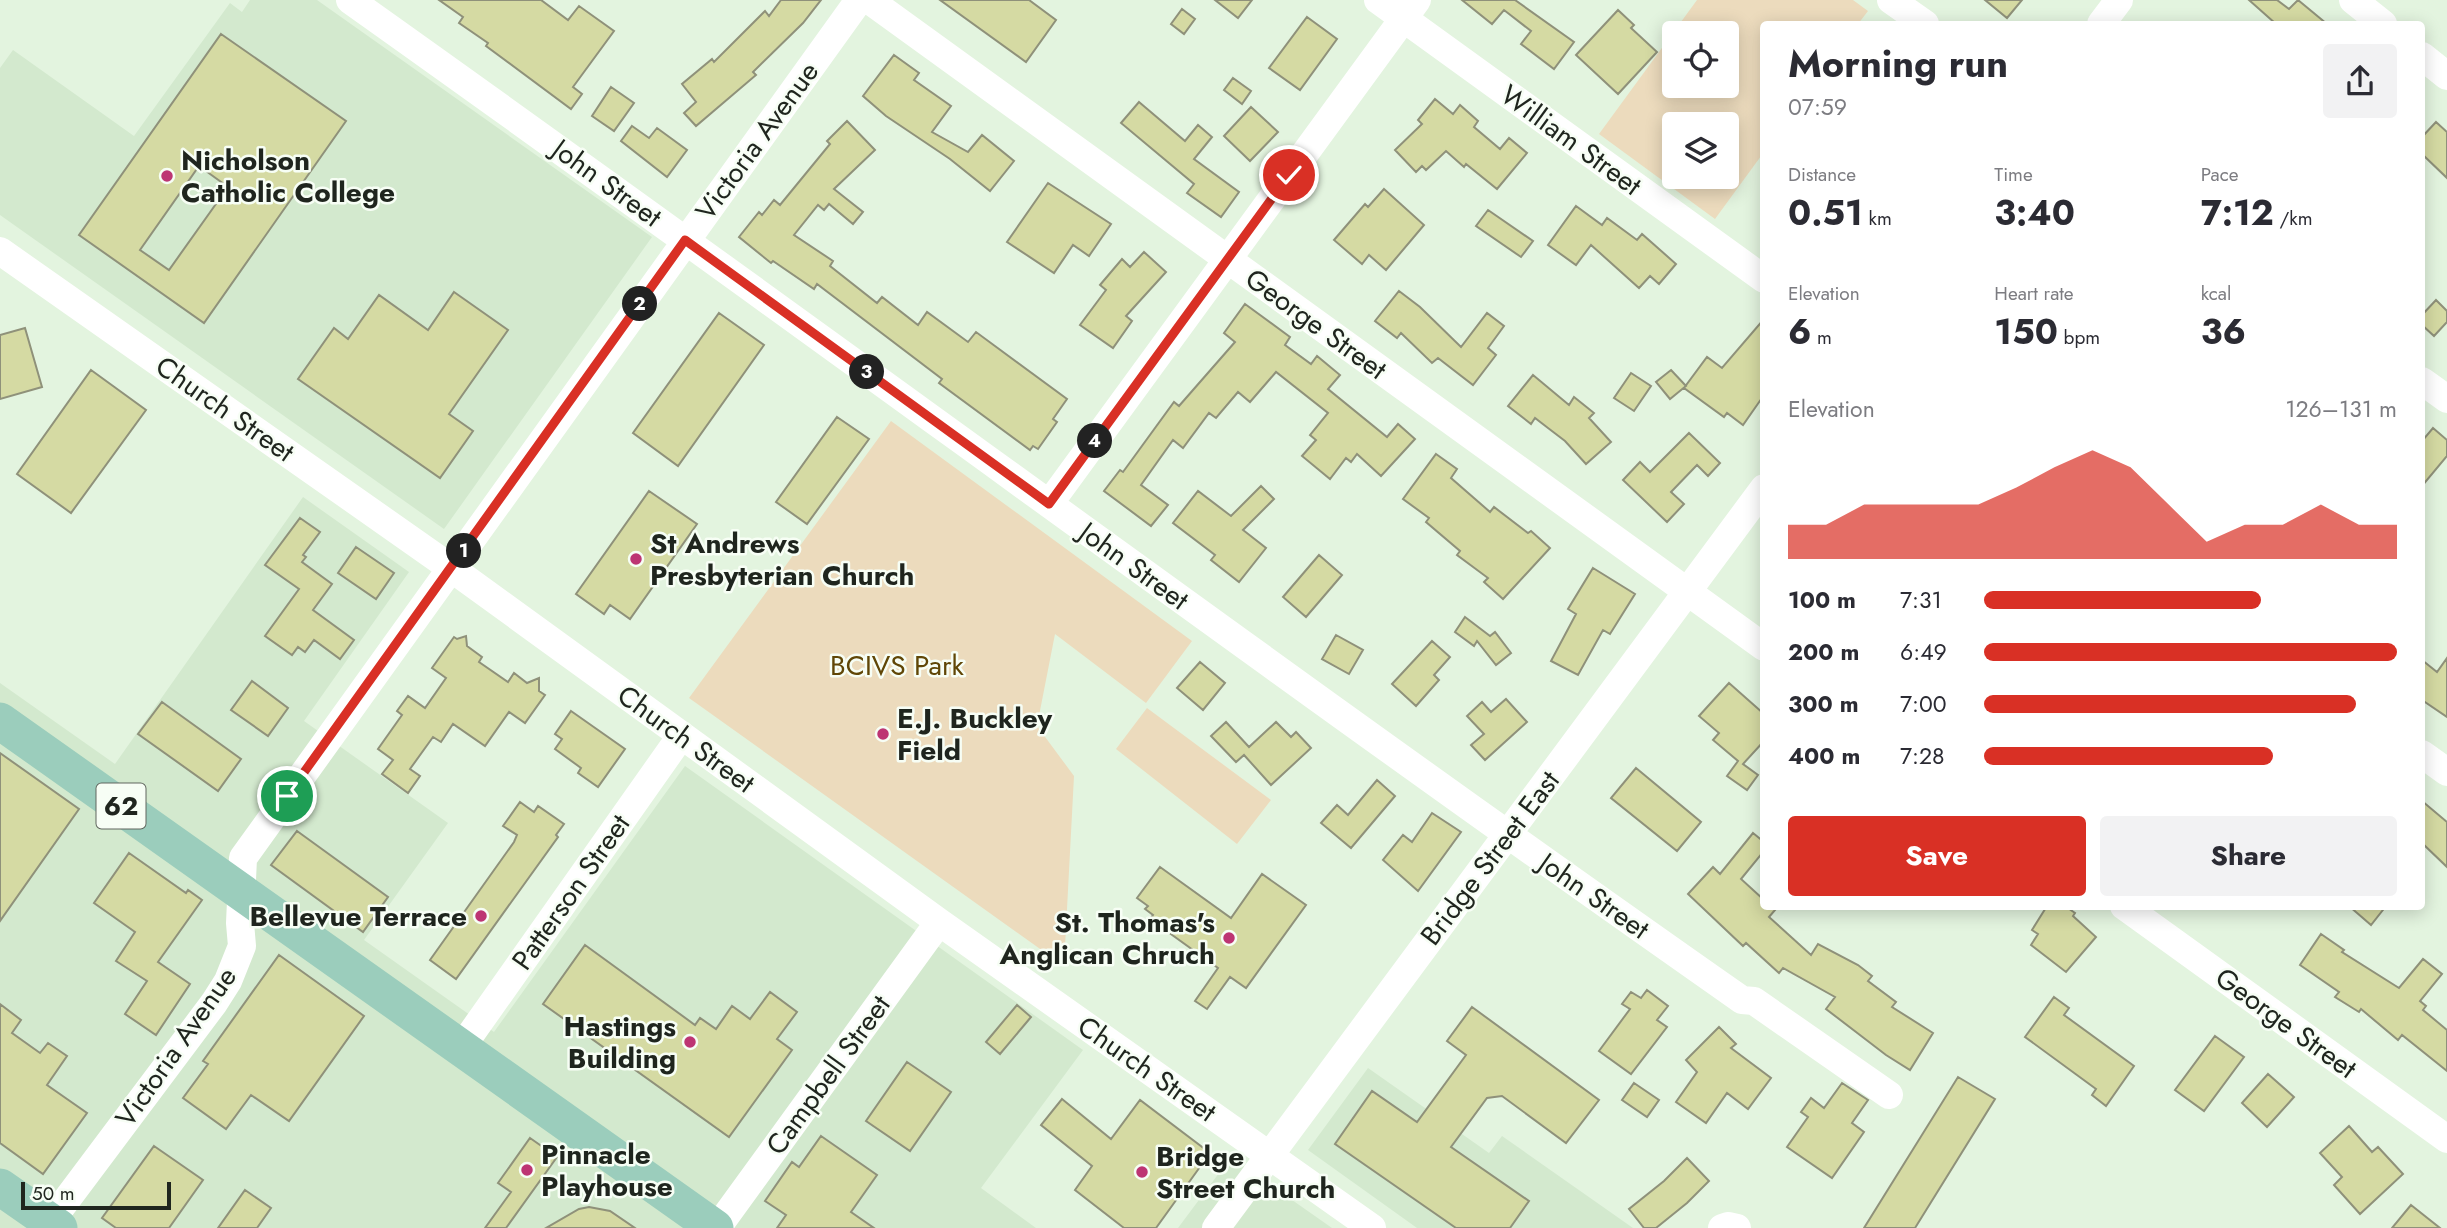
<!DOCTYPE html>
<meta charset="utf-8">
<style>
body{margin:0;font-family:Jost,sans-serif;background:#f2f2f3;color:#2b2b33;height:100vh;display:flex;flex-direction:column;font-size:26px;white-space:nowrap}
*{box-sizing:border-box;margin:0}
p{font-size:23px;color:#7c7c81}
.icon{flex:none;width:38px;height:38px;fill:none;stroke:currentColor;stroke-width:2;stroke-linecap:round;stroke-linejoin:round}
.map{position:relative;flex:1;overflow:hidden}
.panel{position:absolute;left:1760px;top:21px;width:665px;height:889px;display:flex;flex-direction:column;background:#fff;border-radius:7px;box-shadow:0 4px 18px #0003}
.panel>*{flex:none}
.tools{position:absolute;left:1662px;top:21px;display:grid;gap:14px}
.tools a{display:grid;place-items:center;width:77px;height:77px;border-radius:7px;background:#fff;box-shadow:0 4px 18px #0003;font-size:35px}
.scale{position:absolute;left:21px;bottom:18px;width:150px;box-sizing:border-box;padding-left:7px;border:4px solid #1f251e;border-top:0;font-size:19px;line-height:24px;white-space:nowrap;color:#1f251e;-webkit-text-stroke:5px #f7fef5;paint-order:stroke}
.pin{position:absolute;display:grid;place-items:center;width:60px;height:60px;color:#fff;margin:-30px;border:4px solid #fff;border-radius:50%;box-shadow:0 2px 7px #0007}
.km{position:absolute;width:35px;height:35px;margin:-18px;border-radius:50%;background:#222;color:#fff;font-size:19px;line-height:35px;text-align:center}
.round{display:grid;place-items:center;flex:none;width:74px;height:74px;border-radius:7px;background:#f2f2f3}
.head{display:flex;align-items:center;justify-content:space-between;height:119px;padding:0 28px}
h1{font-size:38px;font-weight:700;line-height:52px}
.stats{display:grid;grid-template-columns:repeat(3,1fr);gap:10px;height:119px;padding:7px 28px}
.stats div{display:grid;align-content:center}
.stats b{font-size:35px;font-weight:700}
.stats small{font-size:19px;font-weight:400}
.stats p{font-size:19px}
.chart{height:196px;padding:14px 28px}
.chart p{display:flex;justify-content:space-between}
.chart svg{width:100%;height:126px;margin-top:7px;fill:#d93025;opacity:.7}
.cta{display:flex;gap:14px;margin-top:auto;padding:14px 28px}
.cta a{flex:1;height:80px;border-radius:7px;background:#d93025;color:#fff;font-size:28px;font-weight:700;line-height:80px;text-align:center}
.cta a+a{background:#f2f2f3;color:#2b2b33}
ul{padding:0 28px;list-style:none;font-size:23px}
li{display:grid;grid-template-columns:112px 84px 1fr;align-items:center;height:52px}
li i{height:18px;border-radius:9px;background:#d93025}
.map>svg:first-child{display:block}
.built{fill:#d3e9ce}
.green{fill:#ecdbbd;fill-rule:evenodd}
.building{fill:#d5daa3;stroke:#8f917a;stroke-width:2;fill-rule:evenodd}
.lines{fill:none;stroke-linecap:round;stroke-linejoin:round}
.minor{stroke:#fff;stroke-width:28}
.major{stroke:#9bcdbc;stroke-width:37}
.route-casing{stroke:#fff;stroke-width:14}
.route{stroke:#d93025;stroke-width:9}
.poi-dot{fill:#bd3573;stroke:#f7fef5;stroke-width:2.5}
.labels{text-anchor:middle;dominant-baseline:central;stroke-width:5;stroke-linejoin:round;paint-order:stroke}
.shield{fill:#f7fef5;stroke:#60665e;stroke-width:2}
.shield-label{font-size:26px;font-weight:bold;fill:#1f251e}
.street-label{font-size:28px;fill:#1f251e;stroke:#f7fef5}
.poi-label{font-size:28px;font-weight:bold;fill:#1f251e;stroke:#f7fef5;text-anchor:start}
.park-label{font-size:28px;fill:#604606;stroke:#f7fef5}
</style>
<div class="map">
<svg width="2447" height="1228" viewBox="0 0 2447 1228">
<rect width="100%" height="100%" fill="#e3f4df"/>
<path class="built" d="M250,0H317L652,237L444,529L0,215V68L13,50L134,136L230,3L242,12Z
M303,497L409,572L304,721L448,823L364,940L494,1032L685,766L1083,1050L981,1188L1036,1228H0V683L115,764Z
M1368,1068L1489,1153L1502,1136L1633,1228H1417L1308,1150Z
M1231,1157L1332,1228H1178Z"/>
<path class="green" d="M1697,0H1853L1868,11L1858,24H1764V152L1715,219L1599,134ZM1727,33V86H1675V33ZM1727,124V177H1675V124Z
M891,421L1192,641L1146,703L1055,634L1037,726L1074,776L1064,966L689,698Z
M1147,708L1271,800L1237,844L1116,749Z"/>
<path class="building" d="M439,0H541L568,20L579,6L614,31L573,87L582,94L571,109L486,46L488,43L459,23L463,17Z
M781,0H821L803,23L753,72L756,75L696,126L684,113L696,102L682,84L712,59L714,62L765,11L769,16Z
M940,0H1029L1056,20L1026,62Z
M1215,0H1252L1238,18Z
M1462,0H1515L1574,42L1554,69L1521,44L1531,31L1504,10L1492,24Z
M1985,0H2022L2007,18Z
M2249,0H2277L2289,9L2298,0L2327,24H2276Z
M1182,9L1195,19L1184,34L1171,24Z
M1618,10L1634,25L1631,28L1657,52L1618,94L1576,55Z
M1307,17L1337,39L1300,90L1269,68Z
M221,34L346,121L204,323L79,235ZM199,166L228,187L169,270L140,250Z
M894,55L919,73L914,80L951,106L932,132L968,152L982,135L1014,161L990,191L950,159L886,116L863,96Z
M1233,78L1251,91L1242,104L1224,90Z
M611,87L634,103L614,131L592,116Z
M1435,99L1453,114L1460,105L1478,121L1474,127L1500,149L1509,138L1527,153L1497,189L1466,164L1464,167L1446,151L1426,170L1422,166L1416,172L1395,150L1422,124L1418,120Z
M1139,102L1185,141L1198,125L1212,137L1194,159L1239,192L1221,217L1187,193L1194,184L1121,123Z
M1251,107L1278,132L1250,161L1224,136Z
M847,121L875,150L834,189L863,212L853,224L829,204L824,210L818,205L794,235L833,261L830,266L877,303L882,297L918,325L927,312L968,342L976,332L1067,399L1053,419L1057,422L1038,449L1033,446L1030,450L939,383L942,379L817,284L814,289L773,261L771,263L739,237L759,212L762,215L774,200L780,205L830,144L827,141Z
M2436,122L2447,132V178L2422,154V137Z
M632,126L649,138L657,128L687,150L667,177L621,141Z
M1048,183L1111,224L1089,256L1073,245L1054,273L1007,242Z
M1384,189L1424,225L1386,270L1369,255L1362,264L1334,240L1365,204L1368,207Z
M1576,206L1602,225L1607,218L1637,240L1642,234L1676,264L1659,284L1650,276L1639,288L1591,245L1576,265L1548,245Z
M1488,210L1533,241L1521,257L1476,226Z
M1144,252L1166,272L1126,316L1132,321L1113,348L1080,325L1106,290L1100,285L1122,259L1130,267Z
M1399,291L1420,307L1461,347L1487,313L1504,326L1488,348L1496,355L1473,385L1438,358L1432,363L1401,333L1397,338L1375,321Z
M454,292L508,330L449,414L473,431L440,478L298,379L334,328L348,339L379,295L428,330Z
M2436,300L2447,311V322L2434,336L2422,325V315Z
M1245,304L1290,337L1285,345L1311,364L1317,356L1340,375L1328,389L1387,437L1398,424L1415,439L1381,476L1357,454L1351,462L1346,458L1330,479L1302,456L1316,440L1310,435L1328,413L1276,372L1250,402L1238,392L1216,418L1209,413L1183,448L1173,440L1141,485L1168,505L1151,526L1104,491L1120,470L1123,472L1174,402L1179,406L1235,342L1224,333Z
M719,313L764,345L678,466L633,433Z
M1764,319V395L1743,425L1727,413L1724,417L1684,388L1707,357L1722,368Z
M25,328L42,387L0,399V335Z
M91,370L146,410L71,513L17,474Z
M1671,370L1686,386L1670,399L1656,382Z
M1631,373L1651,386L1634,411L1614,398Z
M1533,375L1569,405L1574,397L1594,413L1589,418L1611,442L1586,464L1565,441L1548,428L1535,418L1531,424L1508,406Z
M837,417L869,439L807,524L776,502Z
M2433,428L2447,440V456L2422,486V441Z
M1689,433L1720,463L1708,476L1697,465L1671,492L1684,504L1667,522L1623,480L1640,462L1650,472Z
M1436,454L1457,469L1451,478L1490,512L1494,507L1528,533L1531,531L1550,548L1503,599L1484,582L1488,578L1457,555L1460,551L1426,522L1429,518L1403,499Z
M1261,486L1274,499L1243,530L1266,548L1239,582L1211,560L1215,555L1173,523L1198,491L1231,516Z
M649,491L697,524L630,619L610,605L604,614L576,594Z
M300,518L320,532L303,555L306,557L302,562L332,584L313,610L354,640L340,659L314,640L305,652L298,647L292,655L265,636L299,589L265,565Z
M356,547L394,573L376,599L338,573Z
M1319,555L1342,575L1306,617L1283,597Z
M1593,568L1635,594L1610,634L1603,630L1578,675L1551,661L1576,614L1568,609Z
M1465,617L1490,636L1495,632L1511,653L1496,665L1477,641L1474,646L1455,632Z
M1336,635L1363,650L1349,674L1322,659Z
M466,636L467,646L482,657L479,662L508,682L514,673L527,683L539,678V691L545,695L525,723L509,712L485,746L453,724L441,742L433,737L410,769L420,776L408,793L382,774L393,760L378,749L402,715L397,711L408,696L425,708L446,678L432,668L454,637L457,639Z
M1432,641L1450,657L1434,675L1439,680L1416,706L1392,684Z
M2447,658V717L2422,700V660L2437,672Z
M1200,662L1225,683L1203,710L1177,688Z
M252,681L288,708L268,736L231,710Z
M1729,683L1764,714V741L1743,764L1758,775L1747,790L1727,776L1738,761L1713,740L1719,733L1699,716Z
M1506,699L1527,722L1485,760L1471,745L1484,734L1467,716L1482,702L1491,712Z
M162,702L241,759L218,791L138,734Z
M571,711L625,749L598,787L578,773L581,768L555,749L562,739L555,734Z
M1226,722L1249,747L1276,722L1291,737L1296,732L1311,748L1271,785L1244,755L1236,762L1211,736Z
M0,753L79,809L0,921Z
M1636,768L1701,822L1677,851L1611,798Z
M1377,780L1395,796L1351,848L1321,823L1337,805L1348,815Z
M2422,801L2447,822V867L2422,843Z
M520,802L534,812L538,806L564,824L556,835L558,837L456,979L430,960L514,842L517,835L503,826Z
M1432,813L1461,832L1418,891L1383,860L1403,835L1412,842Z
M297,831L388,897L363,932L271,865Z
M1753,833L1764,842V851L1741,879L1764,900V906H1771L1775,910L1769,917L1811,955L1818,944L1858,965L1872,976L1868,981L1896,1002L1892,1007L1933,1033L1910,1070L1886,1055L1826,1009L1835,997L1783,968L1779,973L1746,943L1743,946L1688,894L1713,867L1720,874Z
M129,853L186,893L188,890L202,900L158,962L190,984L156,1035L125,1014L147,981L116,961L135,932L94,903Z
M1160,867L1231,918L1262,874L1306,905L1246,988L1230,977L1207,1009L1195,1001L1218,968L1150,919L1153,915L1145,909L1148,906L1137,898Z
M2047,906H2065L2075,913L2073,916L2096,937L2066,972L2031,945L2038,934L2032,930Z
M2349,906H2386L2371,925Z
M2321,934L2344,950L2342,952L2399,988L2423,959L2442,974L2420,1001L2426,1006L2423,1010L2447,1030V1071L2402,1035L2398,1040L2361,1009L2359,1012L2335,997L2339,992L2300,965Z
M585,945L695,1025L700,1018L716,1029L732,1006L750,1019L770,992L797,1012L777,1039L792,1050L729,1137L543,1004Z
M279,955L364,1016L289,1121L251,1095L226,1129L183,1098L208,1064L203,1061Z
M1647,990L1668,1006L1657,1020L1667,1027L1631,1074L1599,1051L1630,1009L1622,1004L1631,992L1641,998Z
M2054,997L2069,1008L2064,1015L2134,1066L2106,1106L2092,1095L2096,1089L2025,1037Z
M0,1004L21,1020L12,1033L40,1053L48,1043L67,1056L47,1085L87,1113L43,1174L0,1143Z
M1017,1005L1031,1017L1000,1054L986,1042Z
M1472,1007L1599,1100L1566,1143L1502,1096L1487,1098L1451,1147L1529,1201L1510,1228H1456L1335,1144L1372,1091L1417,1122L1466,1055L1447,1041Z
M1719,1027L1736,1044L1731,1048L1771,1078L1748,1109L1727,1093L1706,1123L1676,1102L1697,1072L1686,1060Z
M2215,1036L2244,1057L2204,1111L2175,1090Z
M907,1062L951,1092L910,1151L866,1121Z
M2268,1074L2294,1097L2267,1127L2242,1103Z
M1958,1077L1995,1099L1915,1228H1864Z
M1634,1083L1659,1100L1647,1117L1622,1100Z
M1842,1083L1868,1100L1852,1123L1864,1132L1832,1178L1787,1147L1808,1117L1801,1112L1811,1098L1824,1108Z
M1062,1099L1111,1139L1140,1100L1210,1153L1156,1228H1124L1075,1190L1092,1166L1041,1125Z
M2349,1126L2372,1152L2378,1147L2403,1174L2360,1214L2334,1185L2342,1177L2320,1153Z
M821,1136L877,1175L851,1212L874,1228H777L786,1215L765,1201L792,1162L799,1167Z
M530,1138L557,1157L506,1228H485L511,1192L498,1183Z
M154,1146L203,1180L169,1228H116L102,1218Z
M1687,1158L1709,1181L1687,1203L1656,1228H1644L1629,1209L1664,1181Z
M245,1190L271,1208L257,1228H218Z
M2411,1205L2440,1228H2392Z
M589,1207L610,1211L635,1228H546L579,1209Z"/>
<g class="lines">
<path class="minor" d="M350,0C816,331 1274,672 1742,1000L1754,1001L1889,1095
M869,0L1764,647
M1378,0L1764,279
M1891,0L1925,24
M2353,0L2383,24
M2101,24L2119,0
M2422,56L2447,76
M0,251L451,568L939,922L1372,1228
M2422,381L2447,399
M1049,504L1417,0
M2422,754L2447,772
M2124,906L2447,1139
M461,1048L681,736
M50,1222L214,1003L228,981L242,946L240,923L243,858L859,0
M717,1228L939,922
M1216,1228L1764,488
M1722,1228L1728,1226L1737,1228"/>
<path class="major" d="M0,721L715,1228
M0,1187L59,1228"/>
</g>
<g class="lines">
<g class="route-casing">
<path id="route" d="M287,796L685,240L1049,504L1289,175"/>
</g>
<use href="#route" class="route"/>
</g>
<g class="poi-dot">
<circle cx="167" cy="176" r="7"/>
<circle cx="636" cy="559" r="7"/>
<circle cx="883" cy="734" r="7"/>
<circle cx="481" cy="916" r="7"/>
<circle cx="1229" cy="938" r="7"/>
<circle cx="690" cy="1042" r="7"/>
<circle cx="527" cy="1170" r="7"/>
<circle cx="1142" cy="1172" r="7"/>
</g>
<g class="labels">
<rect class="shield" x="96.5" y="783.5" width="49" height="45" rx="5"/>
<g class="shield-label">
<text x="121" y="806">62</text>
</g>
<g class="street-label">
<text transform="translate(1571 140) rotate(36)">William Street</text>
<text transform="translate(757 141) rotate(-54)">Victoria Avenue</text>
<text transform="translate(607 183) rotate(36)">John Street</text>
<text transform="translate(1316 324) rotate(36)">George Street</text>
<text transform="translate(225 409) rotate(35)">Church Street</text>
<text transform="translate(1134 566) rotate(36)">John Street</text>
<text transform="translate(686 739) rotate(36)">Church Street</text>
<text transform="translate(1490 858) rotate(-53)">Bridge Street East</text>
<text transform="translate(571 892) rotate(-55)">Patterson Street</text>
<text transform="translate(1594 896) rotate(35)">John Street</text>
<text transform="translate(2286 1023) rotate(36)">George Street</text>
<text transform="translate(176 1047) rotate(-55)">Victoria Avenue</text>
<text transform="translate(1147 1069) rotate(35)">Church Street</text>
<text transform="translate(828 1075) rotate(-54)">Campbell Street</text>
</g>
<g class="poi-label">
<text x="181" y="160">Nicholson<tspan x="181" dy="32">Catholic College</tspan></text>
<text x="650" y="543">St Andrews<tspan x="650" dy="32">Presbyterian Church</tspan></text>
<text x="897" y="718">E.J. Buckley<tspan x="897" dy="32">Field</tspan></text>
<text x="467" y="916" text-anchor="end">Bellevue Terrace</text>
<text x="1215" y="922" text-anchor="end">St. Thomas's<tspan x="1215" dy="32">Anglican Chruch</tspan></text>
<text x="676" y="1026" text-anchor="end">Hastings<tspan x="676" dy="32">Building</tspan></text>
<text x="541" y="1154">Pinnacle<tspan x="541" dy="32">Playhouse</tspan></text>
<text x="1156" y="1156">Bridge<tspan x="1156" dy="32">Street Church</tspan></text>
</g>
<g class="park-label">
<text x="897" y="665">BCIVS Park</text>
</g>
</g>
</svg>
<div class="tools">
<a><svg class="icon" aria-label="locate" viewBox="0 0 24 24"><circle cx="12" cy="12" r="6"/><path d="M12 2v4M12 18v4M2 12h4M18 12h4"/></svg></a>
<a><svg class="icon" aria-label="layers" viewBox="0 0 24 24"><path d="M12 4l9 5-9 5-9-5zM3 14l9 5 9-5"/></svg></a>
</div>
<div class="scale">50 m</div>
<div class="pin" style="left:287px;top:796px;background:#1e9e55"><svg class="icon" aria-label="arrive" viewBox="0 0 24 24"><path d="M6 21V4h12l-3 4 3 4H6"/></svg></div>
<div class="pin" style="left:1289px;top:175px;background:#d93025"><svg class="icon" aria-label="check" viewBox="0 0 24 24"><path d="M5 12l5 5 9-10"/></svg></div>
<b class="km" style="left:464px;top:551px">1</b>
<b class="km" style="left:640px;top:304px">2</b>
<b class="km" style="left:867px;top:372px">3</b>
<b class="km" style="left:1095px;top:441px">4</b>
<section class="panel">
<div class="head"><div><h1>Morning run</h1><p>07:59</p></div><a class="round"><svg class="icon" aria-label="share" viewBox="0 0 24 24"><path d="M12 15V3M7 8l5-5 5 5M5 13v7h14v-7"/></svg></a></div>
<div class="stats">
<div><p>Distance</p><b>0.51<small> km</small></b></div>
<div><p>Time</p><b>3:40</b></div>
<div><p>Pace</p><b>7:12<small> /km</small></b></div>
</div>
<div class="stats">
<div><p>Elevation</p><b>6<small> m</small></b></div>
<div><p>Heart rate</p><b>150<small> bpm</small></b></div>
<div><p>kcal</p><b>36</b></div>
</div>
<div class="chart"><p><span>Elevation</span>126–131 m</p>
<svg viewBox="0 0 160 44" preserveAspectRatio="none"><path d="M0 44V32L10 32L20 25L30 25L40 25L50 25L60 19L70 12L80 6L90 12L100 25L110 38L120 32L130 32L140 25L150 32L160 32V44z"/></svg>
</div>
<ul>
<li><b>100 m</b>7:31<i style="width:67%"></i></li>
<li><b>200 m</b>6:49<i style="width:100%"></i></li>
<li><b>300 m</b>7:00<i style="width:90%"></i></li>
<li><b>400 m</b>7:28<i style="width:70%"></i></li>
</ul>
<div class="cta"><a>Save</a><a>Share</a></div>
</section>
</div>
